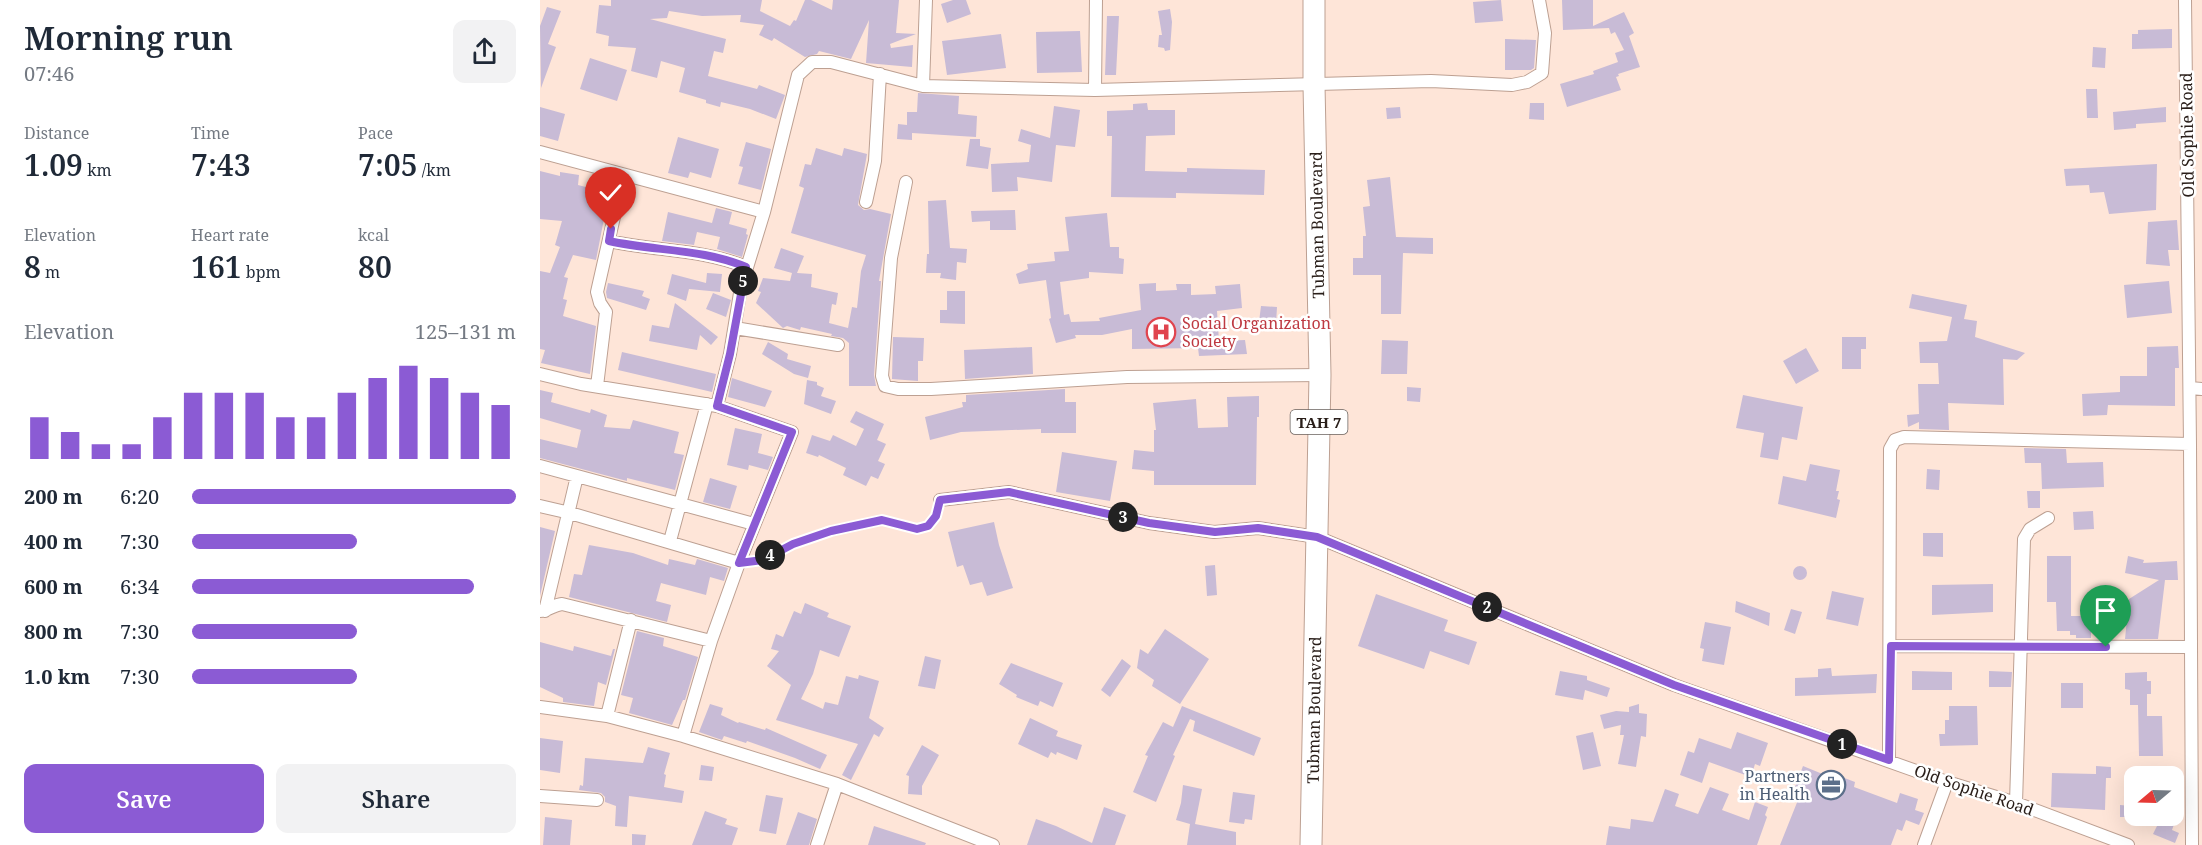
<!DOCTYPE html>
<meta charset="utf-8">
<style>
body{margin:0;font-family:"Noto Serif",serif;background:#f2f2f3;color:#1f2937;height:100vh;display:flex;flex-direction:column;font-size:22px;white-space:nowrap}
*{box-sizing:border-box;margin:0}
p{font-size:20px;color:#747a83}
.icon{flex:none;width:33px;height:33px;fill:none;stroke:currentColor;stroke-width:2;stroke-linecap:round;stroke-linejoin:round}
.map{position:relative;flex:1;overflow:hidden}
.sheet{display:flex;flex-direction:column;background:#fff;width:540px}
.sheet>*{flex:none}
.needle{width:39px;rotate:251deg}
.fabs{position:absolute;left:1584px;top:766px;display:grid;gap:12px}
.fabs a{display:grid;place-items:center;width:60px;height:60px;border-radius:12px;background:#fff;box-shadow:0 6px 24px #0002;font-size:30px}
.pin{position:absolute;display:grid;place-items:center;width:51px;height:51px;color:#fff;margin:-62px -26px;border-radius:50% 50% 50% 0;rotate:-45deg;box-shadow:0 0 6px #0007}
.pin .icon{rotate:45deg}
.km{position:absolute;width:30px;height:30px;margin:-15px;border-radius:50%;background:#222;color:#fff;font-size:16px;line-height:30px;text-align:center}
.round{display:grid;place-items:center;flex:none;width:63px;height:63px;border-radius:12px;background:#f2f2f3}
.head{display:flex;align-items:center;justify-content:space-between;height:102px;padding:0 24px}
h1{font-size:33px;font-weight:600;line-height:45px}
.figures{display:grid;grid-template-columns:repeat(3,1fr);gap:9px;height:102px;padding:6px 24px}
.figures div{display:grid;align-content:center}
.figures b{font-size:30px;font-weight:600}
.figures small{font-size:16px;font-weight:400}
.figures p{font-size:16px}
.chart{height:168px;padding:12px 24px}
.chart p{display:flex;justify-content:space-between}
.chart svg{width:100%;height:108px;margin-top:6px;stroke:#8b5bd4;stroke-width:6}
.primary-button{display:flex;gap:12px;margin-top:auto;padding:12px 24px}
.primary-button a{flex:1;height:69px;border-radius:12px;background:#8b5bd4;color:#fff;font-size:24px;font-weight:600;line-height:69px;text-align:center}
.primary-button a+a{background:#f2f2f3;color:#1f2937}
ul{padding:0 24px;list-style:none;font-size:20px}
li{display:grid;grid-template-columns:96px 72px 1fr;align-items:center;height:45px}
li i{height:15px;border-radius:8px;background:#8b5bd4}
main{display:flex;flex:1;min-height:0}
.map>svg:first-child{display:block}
.building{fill:#c8bbd6}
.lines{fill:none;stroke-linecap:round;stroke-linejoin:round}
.minor-casing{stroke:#bda092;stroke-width:14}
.trunk-casing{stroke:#bda092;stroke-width:23}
.path{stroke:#8a7970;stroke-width:2;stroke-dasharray:4.5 3;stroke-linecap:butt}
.minor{stroke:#fff;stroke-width:12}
.trunk{stroke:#fff;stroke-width:21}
.route-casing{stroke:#fff;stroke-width:12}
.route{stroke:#8b5bd4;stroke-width:8}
.labels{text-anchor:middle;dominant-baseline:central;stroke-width:5;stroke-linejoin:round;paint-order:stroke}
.shield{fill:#fff;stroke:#69625e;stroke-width:1.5}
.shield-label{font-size:15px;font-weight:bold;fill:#291e19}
.street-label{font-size:16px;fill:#291e19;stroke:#fff}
.health-label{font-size:16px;fill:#be3a42;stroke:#fff;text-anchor:start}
.service-label{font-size:16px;fill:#4e5e75;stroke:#fff;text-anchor:end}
</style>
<main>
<section class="sheet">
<div class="head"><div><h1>Morning run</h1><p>07:46</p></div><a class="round"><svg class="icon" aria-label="share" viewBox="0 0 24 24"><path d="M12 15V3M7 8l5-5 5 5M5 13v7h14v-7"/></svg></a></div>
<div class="figures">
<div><p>Distance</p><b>1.09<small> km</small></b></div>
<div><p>Time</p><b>7:43</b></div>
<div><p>Pace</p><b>7:05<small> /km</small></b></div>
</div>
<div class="figures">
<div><p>Elevation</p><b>8<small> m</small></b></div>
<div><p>Heart rate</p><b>161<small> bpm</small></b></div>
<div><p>kcal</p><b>80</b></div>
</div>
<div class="chart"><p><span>Elevation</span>125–131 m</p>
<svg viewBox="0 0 160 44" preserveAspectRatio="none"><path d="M5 44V27M15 44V33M25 44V38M35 44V38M45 44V27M55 44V17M65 44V17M75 44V17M85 44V27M95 44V27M105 44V17M115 44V11M125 44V6M135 44V11M145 44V17M155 44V22"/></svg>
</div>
<ul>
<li><b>200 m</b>6:20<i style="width:100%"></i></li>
<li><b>400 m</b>7:30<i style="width:51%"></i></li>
<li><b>600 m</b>6:34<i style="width:87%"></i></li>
<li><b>800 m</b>7:30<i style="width:51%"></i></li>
<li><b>1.0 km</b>7:30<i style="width:51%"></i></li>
</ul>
<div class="primary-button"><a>Save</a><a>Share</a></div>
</section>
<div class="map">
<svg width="1662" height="845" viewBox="0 0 1662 845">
<rect width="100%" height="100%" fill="#fee5d8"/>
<path class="building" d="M71,0H222L220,11L250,26L254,20L256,21L265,0H271L292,10L293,0H359L356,33L376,34L350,44L351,48L373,45L372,67L326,63L329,20L311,59L279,51L277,54L265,57L234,38L232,41L219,35L224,25L200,22L201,15L162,16L129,11L127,18L110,19L186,39L183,53L174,51L168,76L217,89L219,85L245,95L236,119L210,109L181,102L180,107L166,103V100L139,92L145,68L121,61L117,78L91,71L96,48L68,46L69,36L56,33L59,5L71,6Z
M413,0H426L431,14L407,23L401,4Z
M961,0L963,21L935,23L933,2Z
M1022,0H1053V26L1084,12L1094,33L1089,36L1100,67L1078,74L1079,76L1076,77L1081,90L1027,107L1020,84L1054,74L1053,71L1078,62L1075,53L1084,50L1075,32L1071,34L1069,28L1023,30Z
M7,7L21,11L8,44L16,47L1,88L0,26Z
M630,9L632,22L630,50L625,51L624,48L618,47L619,35H622L618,11Z
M567,16H579L576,75H565Z
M1632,29V48L1592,49V34H1598V30Z
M540,31L542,72L497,73L496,32Z
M461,34L466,68L407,75L402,41Z
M965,39L996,40L994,68L991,70H965Z
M1553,47L1566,48L1565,68L1552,67Z
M50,58L87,70L77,101L40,89Z
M1546,89H1557L1558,118H1547Z
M378,93L419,96L418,114L437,116L436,137L372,133V140L357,139L358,124L367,125V112H377Z
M607,103L608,110H635V135L606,136L605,171L647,172V168L725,170L724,195L636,193V198L571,197L572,136H567V111L593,110V104Z
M990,103H1004V120L989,119Z
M514,106L540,110L535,147L516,145L512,182L477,177L478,191L452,192L451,164L489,162L491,145L478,141L481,129L510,138Z
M0,107L25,114L18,141L0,136Z
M860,107L861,118L847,119L846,108Z
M1626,107V122L1596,124V128L1574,130L1573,112Z
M138,137L179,149L171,178L150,172L148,178L128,173Z
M430,139H440V146L451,148L448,169L426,166Z
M206,142L231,149L221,190L198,184L203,167L199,166Z
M276,148L302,156L304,148L327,154L318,205L324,210L330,209L351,214L339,281H341L334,375L336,386H309V343L303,338L291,336L292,334L261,327L260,330L247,326L243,328L216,303L221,292L218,291L223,278L250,281L252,273L234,268L241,248L264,256L257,273L272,274L271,287L298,293L296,305L292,304L289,323L308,328L312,307L317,308L321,271L326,255L251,233L264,188L259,186L265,164L271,165Z
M1617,164L1616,210L1569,214L1564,192L1550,193L1549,185L1526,186L1524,169Z
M0,171L20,176V172L39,175L38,185L69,193L56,260L33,255L24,277L28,278L23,299L27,300L23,316L56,326L50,374L1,363L5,350L0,349V271L10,273L20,247L15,245L22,221L0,219Z
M850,177L856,237L893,238V254L863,253L861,314H841V275H813V258H823V236H826L823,207L830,206L827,180Z
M406,200L410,248L427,249L426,263L417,262L416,280L400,278L401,273H386L387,254H389L388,201Z
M176,208L192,212L189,224L207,229L206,234L208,235L202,257L177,249L180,237L157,232L154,245L122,241L128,212L172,223Z
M475,210L476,230H450V221L432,222L431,211Z
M567,213L570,247H579V258L584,259L583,274L549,272V278L520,282L524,315L529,314L531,322L560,321L559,318L601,310L599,284L616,283V291L637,290L636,284H651V295L676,294L675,286L700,284L702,308L677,311L679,341L705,340L707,354L659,356L658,348L592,349V329L562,335H535L536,338L516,343L509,319L511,318L506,280L479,284L476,274L488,269L487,264L515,261L514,252L529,251L525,217Z
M1637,220L1639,250H1628L1630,266L1606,264L1608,222Z
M167,273L182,274L180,292L149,289L146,301L127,294L132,274L166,283Z
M1629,281L1632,313L1587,318L1584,285Z
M68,283L104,291L102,296L110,299L106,310L67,298L66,292Z
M407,291H425V324L400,323V310H407Z
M173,293L191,300L186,317L166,309Z
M1372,294L1427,305L1424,319L1437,321L1435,337L1485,353L1477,360L1463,359L1464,405L1408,403L1409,430L1379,429V422L1368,427L1367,415L1379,414L1378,384H1399L1398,363H1380L1379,342L1407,341L1412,317L1369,308Z
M135,303L178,337L171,345L160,335L157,350L109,341L112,325L129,328Z
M721,306L737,307L736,324L719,322Z
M353,337L384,338L383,361H378V381L352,379Z
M1302,337H1326V349H1321V369H1302Z
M842,340L868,341L867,374H841Z
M228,342L248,354L247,359L271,366L268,378L254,374L222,354Z
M1638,346L1639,368H1635V406L1568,405L1567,415L1543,416L1542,394L1580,392V376H1607V347Z
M492,347L493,374L425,379L424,350Z
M1266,348L1279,371L1256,384L1243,361Z
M82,352L176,374L172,392L78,370Z
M192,378L232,391L225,407L188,397Z
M267,380L277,382V385L284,388L281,396L296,401L291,414L264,404Z
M867,387L881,388L880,402L867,401Z
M525,389V402H536V433H501V429L421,432L390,440L385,417L423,407L422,402H426V395Z
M0,390L13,393L11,402L50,413L51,409L67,415L64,427L90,429L93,420L139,432L134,453L144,455L135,490L87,478V481L0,458V439L37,448L41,430L0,418Z
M1203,395L1263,407L1257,440L1242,437L1238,460L1220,457L1224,433L1196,428Z
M719,396V417H717L716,485H614V471L592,469L594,450L614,452V430H616L613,403L656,399L658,428L688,427L687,397Z
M316,411L344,424L337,440L346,444L338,461L345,464L338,479L331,476L326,486L303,475L306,468L279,455L278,457L266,453L272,435L290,441L293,435L316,446L324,429L310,422Z
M195,428L222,434L218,453L233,457L228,470L209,465L208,470L187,465Z
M1484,448L1526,449L1527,463L1563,462L1564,487L1502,489L1501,463H1485Z
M522,452L577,461L570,501L516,492Z
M1270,464L1300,470L1296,491H1299L1297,499L1300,500L1296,518L1238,504L1243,476L1266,481Z
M1387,469L1400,470L1399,490L1386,489Z
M170,478L197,486L190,509L163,502Z
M1487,491H1500V508H1488Z
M1553,511L1554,529L1534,530L1533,512Z
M454,522L459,545L473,588L447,596L442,582L430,585L423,565L417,567L408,532Z
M0,527L15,531L0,596Z
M1383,533H1403V557L1383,556Z
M49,545L93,553L128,565L129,559L155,565L157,559L188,568L184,581L170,577L166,595L121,583L116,601L131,605L127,622L29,597L34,574L42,575Z
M1507,556H1531V616H1557V631H1551V638H1536V635H1530V631H1517L1516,602H1507Z
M1588,556L1604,560L1603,563L1637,561L1638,580H1625L1618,639H1585L1589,599L1619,580L1585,573Z
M675,565L677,595L667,596L665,566Z
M1253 573a7 7 0 1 1 14 0a7 7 0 1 1-14 0Z
M1453,584V612L1392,615V585Z
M1292,591L1324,598L1318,626L1286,619Z
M836,594L908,620L904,631L937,642L929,665L890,651L884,669L818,646Z
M1196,601L1230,613L1229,626L1195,612Z
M265,603L289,613L287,617L311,626L299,657L280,650L273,674L261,699L283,709L285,702L298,705L306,676L318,679L319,675L339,681L329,718L344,728L339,737L334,734L311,780L302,775L318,744L236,720L251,685L227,666L239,651L231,649L236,634L243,637L254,611L261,614Z
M1251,609L1262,612L1255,634L1244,630Z
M1165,622L1191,627L1184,665L1162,661L1164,649L1160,648Z
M625,629L669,659L640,704L612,686L614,680L597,668L600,649L608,654Z
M97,631L124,638L123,646L158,657L145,700H143L132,725L89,713L93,698L81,695Z
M0,642L33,651L34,646L71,656L73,649H75L66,685L58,682L54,706L23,702V698L0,687Z
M385,656L401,660L395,689L378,686Z
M582,659L591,666L570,697L561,690Z
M471,663L523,683L513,707L500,701L498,706L476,697L477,695L459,684Z
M1291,668L1292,676L1337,674L1336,693L1255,696V678L1278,677V669Z
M1020,671L1047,676V680L1070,688L1067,697L1045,690L1043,700L1015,695Z
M1372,671L1412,672V690H1372Z
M1449,671L1472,672L1471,687H1449Z
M1607,672V681H1611V694H1607V716H1622L1623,756H1599L1598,705H1590V690L1585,689V673Z
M1521,683H1543V708H1521Z
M170,704L183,708L181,715L198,723L199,722L225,730L226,728L287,755L280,769L255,758L207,741L206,743L184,736L182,740L159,732Z
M1099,704V713L1107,714L1106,737L1101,736L1096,767L1078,764L1084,735H1080L1081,725L1064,729L1060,715L1076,711L1089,712V707Z
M642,706L721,738L714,756L653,731L655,721L650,719L633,755L635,756L616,802L593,792L608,756L605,755L623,722L633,727Z
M1409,706H1437L1438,745L1400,746L1399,734H1405V720H1409Z
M490,718L518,731L516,736L542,745L537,760L517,752L516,755L511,752L508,758L478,744Z
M1053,732L1061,766L1043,770L1036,736Z
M1197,732L1228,743L1220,766L1215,764L1211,777L1169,762L1162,783L1140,775L1148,751L1154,753L1159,738L1191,749Z
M0,738L23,741L20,773L0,770Z
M382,745L399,755L382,786V795L368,794L369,776L366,775Z
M108,747L130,753L124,774L126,775L124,787L144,791L142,803L89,796L87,827L75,826L76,806L65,802V797L61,793L39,790L40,785L43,786L45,758L103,763Z
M161,765L174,767L172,781L159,780Z
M1263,766L1285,775L1286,771L1315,782L1314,787L1357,803L1360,793L1378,799L1375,810L1384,813L1379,825L1366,820L1362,831L1357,829L1351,845H1240L1260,795L1253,792Z
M1556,766L1571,767V778H1566L1565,810L1511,807L1512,773L1556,774Z
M643,785L662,789L655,824L696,832V845H647L650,824L636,820L641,803Z
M1170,787L1189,794L1182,810L1209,820L1215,802L1228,807L1225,815L1227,817L1217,845H1066L1069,826L1090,829L1091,819L1113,822L1125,789L1139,794L1135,806L1158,814Z
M693,792L715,795L712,820L705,819L704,824L689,822Z
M226,795L243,798L236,834L219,831Z
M1580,805L1591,806V817H1580Z
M564,807L586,815L575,845H487L496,819L516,826L552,843Z
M165,811L187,819L185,824L198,828L192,845H152Z
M258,812L277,819L269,845H246Z
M1594,816H1637L1632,830L1639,833L1635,843L1613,834L1617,826Z
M5,817L32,820L30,845H3Z
M334,826L386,843L385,845H328Z
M92,834L106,835L105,845H92Z"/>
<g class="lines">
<g class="minor-casing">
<path id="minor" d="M1645,0L1650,444L1652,845
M383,86L386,0
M555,90L556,0
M0,152L224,212L258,75L272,62H291L383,86L555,90L891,81L972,85L987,82L1002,73L1005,33L999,0
M366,182L351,258L342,376L345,386L358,389H391L587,377L780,375
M326,202L335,161L340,74
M69,241C114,251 164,249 206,267
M195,328L298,345
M0,374L41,384L177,406L252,432L199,563L171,641L143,736
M57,386L66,312L60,303L57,292L74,217L80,174
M1650,388L1662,389
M177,406L190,354L201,287L224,212
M0,466L214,524
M400,500L469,492L609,523L674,532L718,528L777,537L1134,685L1407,782L1476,803L1588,845
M0,506L30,513L199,563
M130,541L167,404
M0,611C8,611 13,605 22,604L171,641
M5,611L37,476
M1351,646L1651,647
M0,707L67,716L143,736L297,784L453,845
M67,716L91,620
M1349,760L1350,449L1355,440L1364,437L1650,444
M0,796L57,800
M1476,803L1484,539L1490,529L1508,518
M277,845L297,784
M1384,845L1407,782"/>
</g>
<g class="trunk-casing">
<path id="trunk" d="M771,845L780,375L774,85V0"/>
</g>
<path class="path" d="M213,561C226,560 235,551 247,546C270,537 294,532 319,526C326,525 334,521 342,520C360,520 390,543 397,511"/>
<use href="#minor" class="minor"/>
<use href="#trunk" class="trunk"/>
</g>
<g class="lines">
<g class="route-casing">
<path id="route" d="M71,229L69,241C114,251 164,249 206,267L190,354L177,406L252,432L199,563L223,560L253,544L291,531L342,520L377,529L388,526L396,516L400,500L469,492L609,523L675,532L718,528L777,537L1134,685L1349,760L1351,646L1566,647"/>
</g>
<use href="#route" class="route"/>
</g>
<defs>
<g id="hospital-ring" transform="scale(1.5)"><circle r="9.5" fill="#fff" stroke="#e0444e" stroke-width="1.5"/><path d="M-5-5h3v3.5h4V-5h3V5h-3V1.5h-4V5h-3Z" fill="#e0444e"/></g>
<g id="office-ring" transform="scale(1.5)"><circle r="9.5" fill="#fff" stroke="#5c6f8a" stroke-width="1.5"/><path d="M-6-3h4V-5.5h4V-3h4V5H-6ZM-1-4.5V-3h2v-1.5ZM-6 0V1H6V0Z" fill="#5c6f8a"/></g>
</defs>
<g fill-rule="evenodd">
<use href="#hospital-ring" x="621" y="332"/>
<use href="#office-ring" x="1291" y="785"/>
</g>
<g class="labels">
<rect class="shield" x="750.5" y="410" width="57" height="24" rx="4.5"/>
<g class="shield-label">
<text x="779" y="422">TAH 7</text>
</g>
<g class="street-label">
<text transform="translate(1647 135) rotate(-91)">Old Sophie Road</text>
<text transform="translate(777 225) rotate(-91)">Tubman Boulevard</text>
<text transform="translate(774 710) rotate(-89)">Tubman Boulevard</text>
<text transform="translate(1434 790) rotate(19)">Old Sophie Road</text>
</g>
<g class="health-label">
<text x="642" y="323">Social Organization<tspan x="642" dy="18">Society</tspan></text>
</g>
<g class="service-label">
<text x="1270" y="776">Partners<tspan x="1270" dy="18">in Health</tspan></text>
</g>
</g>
</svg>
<div class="fabs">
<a><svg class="needle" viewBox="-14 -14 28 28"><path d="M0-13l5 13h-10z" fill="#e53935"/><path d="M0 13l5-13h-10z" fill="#747a83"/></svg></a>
</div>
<div class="pin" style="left:1566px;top:647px;background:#1e9e55"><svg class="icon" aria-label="arrive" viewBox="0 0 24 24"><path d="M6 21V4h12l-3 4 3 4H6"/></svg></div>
<div class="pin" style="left:71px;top:229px;background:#d93025"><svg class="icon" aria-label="check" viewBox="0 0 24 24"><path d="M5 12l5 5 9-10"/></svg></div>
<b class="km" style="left:1302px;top:744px">1</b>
<b class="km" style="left:947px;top:607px">2</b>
<b class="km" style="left:583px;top:517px">3</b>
<b class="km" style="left:230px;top:555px">4</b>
<b class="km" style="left:203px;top:281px">5</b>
</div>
</main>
